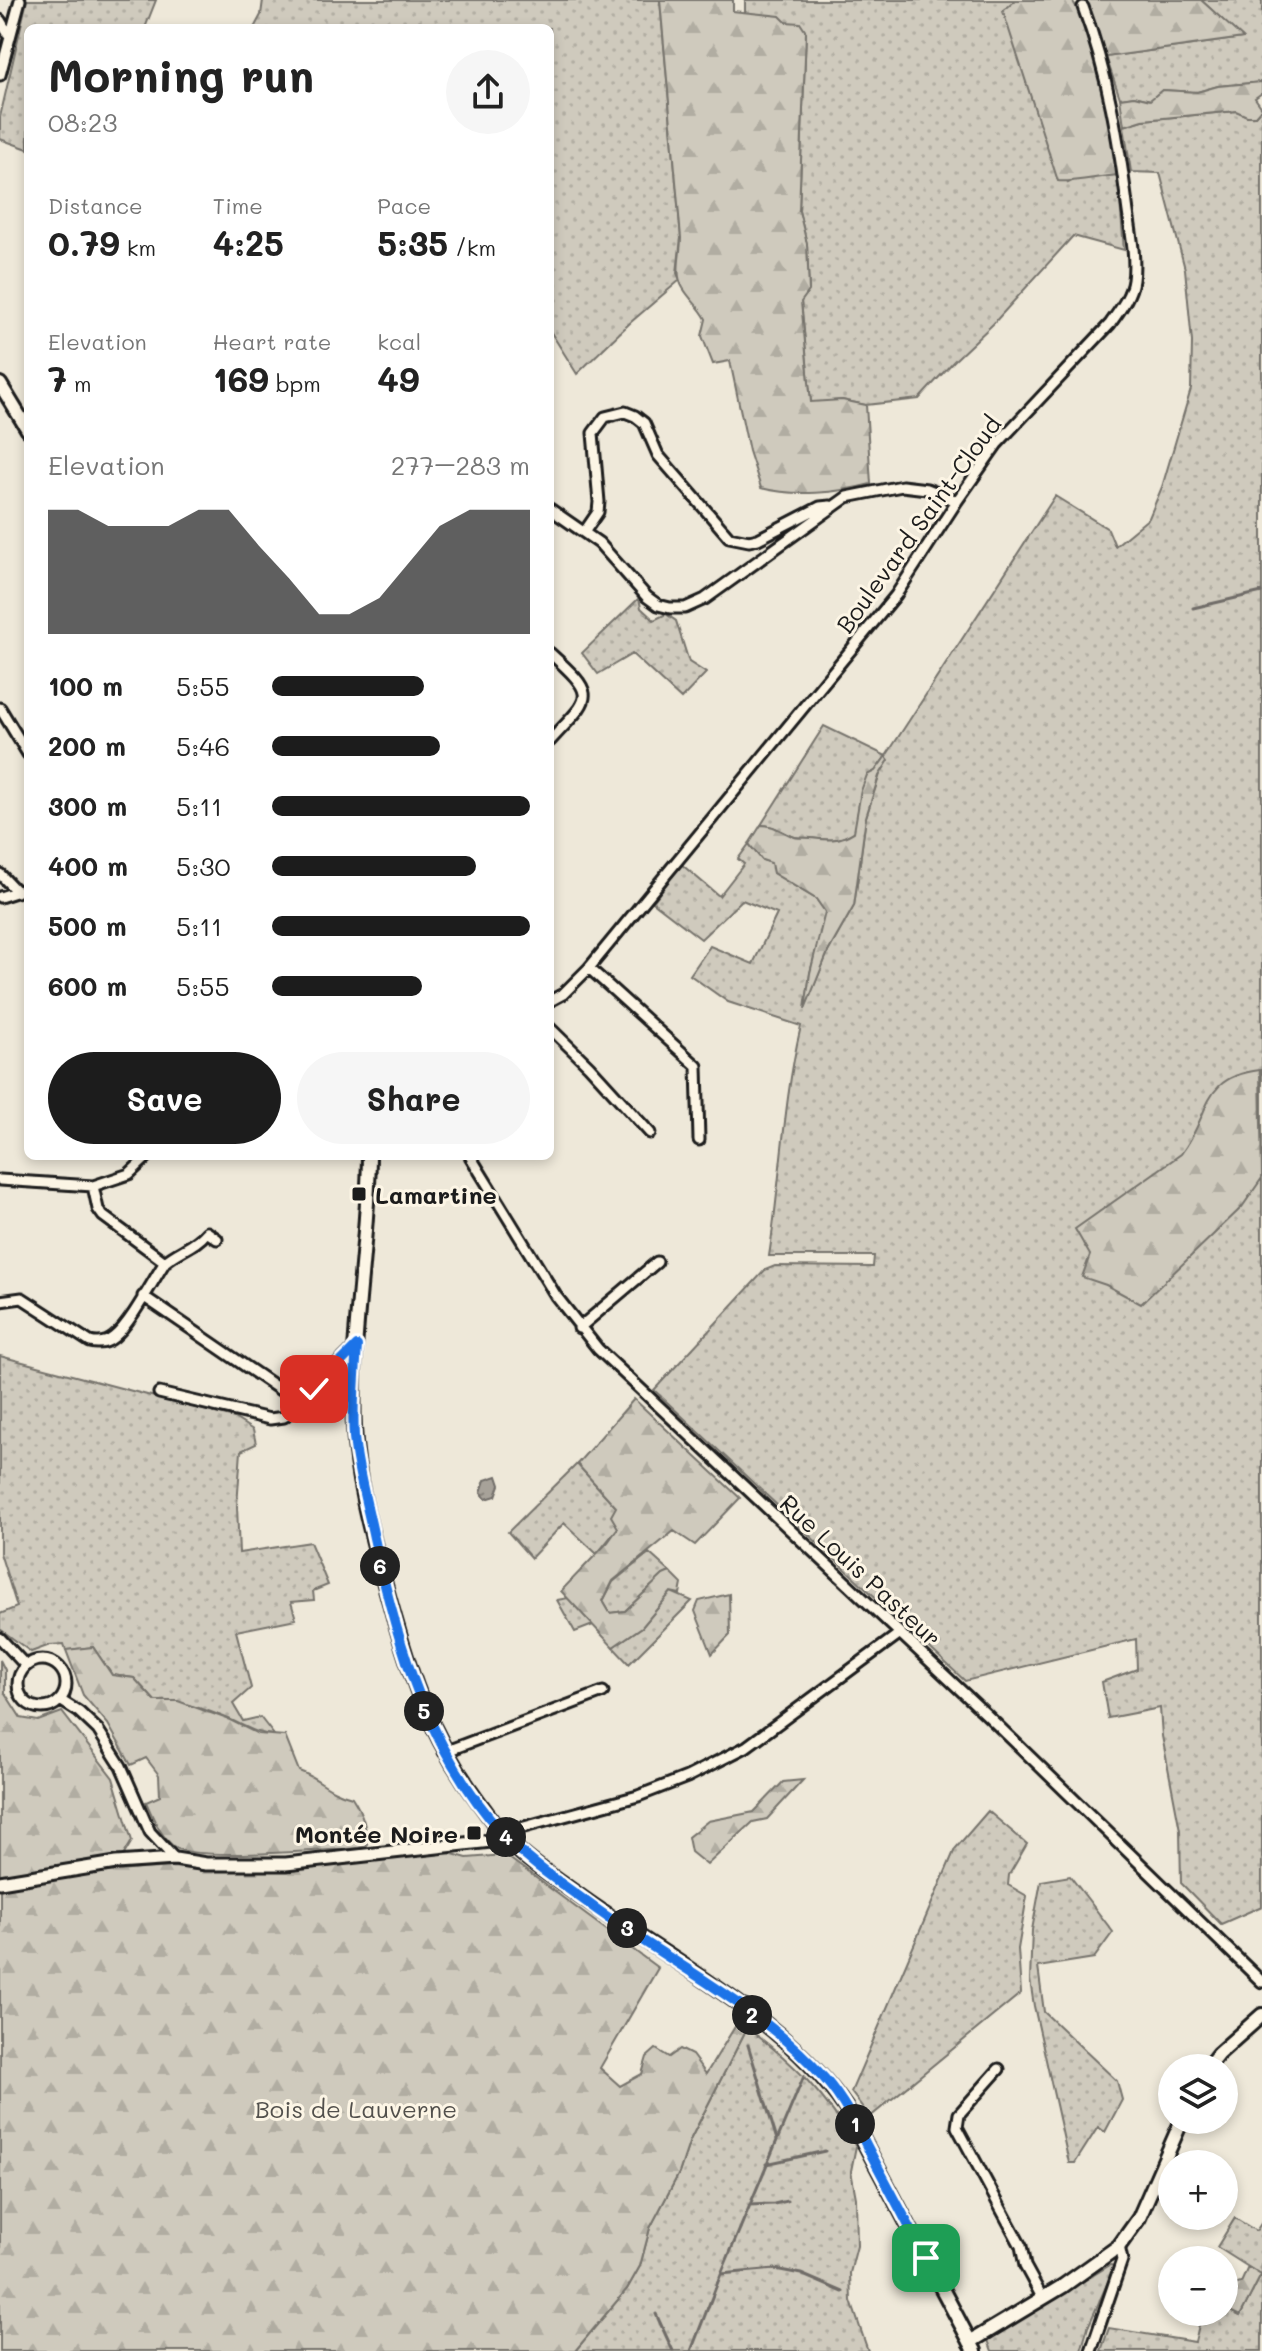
<!DOCTYPE html>
<meta charset="utf-8">
<style>
body{margin:0;font-family:Mali,sans-serif;background:#f6f6f6;color:#222;height:100vh;display:flex;flex-direction:column;font-size:30px;white-space:nowrap}
*{box-sizing:border-box;margin:0}
p{font-size:26px;color:#767676}
.icon{flex:none;width:44px;height:44px;fill:none;stroke:currentColor;stroke-width:2;stroke-linecap:round;stroke-linejoin:round}
.map{position:relative;flex:1;overflow:hidden}
.side{position:absolute;left:24px;top:24px;width:530px;height:1136px;display:flex;flex-direction:column;background:#fff;border-radius:12px;box-shadow:0 4px 12px #0003}
.side>*{flex:none}
.buttons{position:absolute;left:1158px;top:2054px;display:grid;gap:16px}
.buttons a{display:grid;place-items:center;width:80px;height:80px;border-radius:50%;background:#fff;box-shadow:0 4px 12px #0003;font-size:40px}
.pin{position:absolute;display:grid;place-items:center;width:68px;height:68px;color:#fff;margin:-34px;border-radius:16px;box-shadow:0 4px 12px #0006}
.km{position:absolute;width:40px;height:40px;margin:-20px;border-radius:50%;background:#222;color:#fff;font-size:22px;line-height:40px;text-align:center}
.round{display:grid;place-items:center;flex:none;width:84px;height:84px;border-radius:42px;background:#f6f6f6}
.overview{display:flex;align-items:center;justify-content:space-between;height:136px;padding:0 24px}
h1{font-size:44px;font-weight:800;line-height:60px}
.figures{display:grid;grid-template-columns:repeat(3,1fr);gap:12px;height:136px;padding:8px 24px}
.figures div{display:grid;align-content:center}
.figures b{font-size:34px;font-weight:800}
.figures small{font-size:22px;font-weight:400}
.figures p{font-size:22px}
.chart{height:224px;padding:16px 24px}
.chart p{display:flex;justify-content:space-between}
.chart svg{width:100%;height:144px;margin-top:8px;fill:#1c1c1c;opacity:.7}
.action{display:flex;gap:16px;margin-top:auto;padding:16px 24px}
.action a{flex:1;height:92px;border-radius:48px;background:#1c1c1c;color:#fff;font-size:32px;font-weight:800;line-height:92px;text-align:center}
.action a+a{background:#f6f6f6;color:#222}
ul{padding:0 24px;list-style:none;font-size:26px}
li{display:grid;grid-template-columns:128px 96px 1fr;align-items:center;height:60px}
li i{height:20px;border-radius:10px;background:#1c1c1c}
.map>svg:first-child{display:block}
.grass{fill:url(#grass-dots);stroke:#76736c;stroke-width:2}
.forest{fill:url(#forest-firs);stroke:#76736c;stroke-width:2}
.water{fill:url(#water-ripples);stroke:#6f6c67;stroke-width:2}
.lines{fill:none;stroke-linecap:round;stroke-linejoin:round}
.stream{stroke:#6f6c67;stroke-width:3}
.minor-casing{stroke:#1c1c1c;stroke-width:15}
.tertiary-casing{stroke:#1c1c1c;stroke-width:17}
.secondary-casing{stroke:#1c1c1c;stroke-width:18}
.minor{stroke:#fcf5e5;stroke-width:9}
.tertiary{stroke:#fcf5e5;stroke-width:11}
.secondary{stroke:#fcf5e5;stroke-width:12}
.route-casing{stroke:#fff;stroke-width:16}
.route{stroke:#1a73e8;stroke-width:10}
.poi-dot{fill:#1c1c1c;stroke:#fcf5e5;stroke-width:3}
.labels{text-anchor:middle;dominant-baseline:central;stroke-width:6;stroke-linejoin:round;paint-order:stroke}
.street-label{font-size:24px;fill:#1c1c1c;stroke:#fcf5e5}
.poi-label{font-size:24px;font-weight:bold;fill:#1c1c1c;stroke:#fcf5e5;text-anchor:start}
.park-label{font-size:24px;fill:#52504c;stroke:#fcf5e5}
</style>
<div class="map">
<svg width="1262" height="2351" viewBox="0 0 1262 2351">
<defs>
<pattern id="grass-dots" width="8" height="8" patternUnits="userSpaceOnUse" patternTransform="scale(2)"><rect width="8" height="8" fill="#cfcabd"/><path d="M2 2h.1M6 6h.1" fill="none" stroke="#b1ada2" stroke-width="1.8" stroke-linecap="round"/></pattern>
<pattern id="forest-firs" width="22" height="20" patternUnits="userSpaceOnUse" patternTransform="scale(2)"><rect width="22" height="20" fill="#cfcabd"/><path d="M5 1l3.5 6h-7zM16 11l3.5 6h-7z" fill="#b1ada2"/></pattern>
<pattern id="water-ripples" width="26" height="14" patternUnits="userSpaceOnUse" patternTransform="scale(2)"><rect width="26" height="14" fill="#a7a299"/><path d="M2 4q2-2 4 0t4 0M15 11q2-2 4 0t4 0" fill="none" stroke="#87837c"/></pattern>
</defs>
<rect width="100%" height="100%" fill="#eee8d9"/>
<filter id="ink" filterUnits="userSpaceOnUse"><feTurbulence type="fractalNoise" baseFrequency=".0125" numOctaves="2"/><feDisplacementMap in="SourceGraphic" scale="16" xChannelSelector="R" yChannelSelector="G"/><feConvolveMatrix kernelMatrix="1 2 1 2 8 2 1 2 1" color-interpolation-filters="sRGB"/></filter>
<g filter="url(#ink)">
<path class="grass" d="M27,0H156L145,28H28V149L0,139V117Z
M263,0H660L681,238L677,273L680,280L631,322L577,374L550,331V28H254L261,15Z
M745,0H1016L1013,1L1068,183L1078,178L1118,175L1124,250L1073,236L993,324L954,361L919,399L866,405L842,400L811,403L801,301L809,290L807,244L799,211L806,32L786,22L745,14Z
M1201,0H1262V82L1218,86L1197,92L1162,90L1151,100L1134,96L1120,98L1106,57L1242,38Z
M1262,108V1906L1221,1924L1181,1883L1180,1830L1162,1736L1160,1708L1108,1718L1102,1682L1137,1669L1136,1639L965,1681L654,1390L765,1270L775,1266L873,1267L874,1256H769C781,1180 783,1101 801,1026L728,1002L690,975L710,946L753,964L777,914L742,900L701,939L653,902L681,864L719,896L744,864L738,859L749,844L762,860L772,863L773,873L816,899L826,912L810,973L806,1005L828,952L854,906L866,817L886,756L861,791L855,831C838,842 829,840 811,838C804,837 798,839 792,836C780,831 774,825 761,825L824,726L886,756L1055,496L1108,529L1115,546L1149,518L1162,487L1191,389L1192,342L1185,269L1160,173L1131,172L1124,126L1143,120L1237,111L1247,116H1255Z
M639,598L641,608L654,620L666,614L676,621L689,662L706,673L681,699L632,654L598,674L582,653Z
M0,1356L234,1418L253,1430L256,1444L241,1451L237,1506L239,1553L310,1542L328,1585L313,1591L314,1600L291,1602L296,1619L236,1631L251,1688L233,1704L243,1721L260,1717L274,1735C257,1734 246,1727 231,1720C206,1709 182,1701 155,1701L134,1678L112,1675L93,1647L66,1650L64,1644L50,1645L31,1652L0,1629V1614L17,1607L0,1553Z
M577,1464L617,1508L618,1528L597,1554L564,1523L531,1558L508,1532Z
M649,1553L670,1572L663,1575L625,1611L610,1613L603,1601L613,1582Z
M671,1592L692,1601L629,1664L613,1647L642,1627Z
M568,1598L593,1625L575,1632L557,1600Z
M988,1811L1027,1844L1009,1875L1008,1885L1027,1896L1018,1949L1021,1993L870,2117L851,2092L955,1849Z
M1070,1876L1113,1932L1094,1958L1038,1967L1044,2012L1117,2081L1122,2100L1105,2132L1098,2127L1075,2163H1069L1034,2006L1030,1980L1032,1930L1041,1881Z
M747,2028C794,2062 826,2096 856,2146L851,2171L856,2198L857,2246L850,2273L851,2301L868,2351H575L627,2289L640,2266L650,2228L679,2173L690,2140Z
M1235,2218L1256,2231L1262,2222V2351H1101L1109,2328L1195,2342L1202,2312H1224V2308L1240,2316L1261,2275L1217,2247Z
M1110,2265L1115,2266L1088,2327L1081,2351H992L988,2340Z"/>
<path class="forest" d="M660,0H733V11L780,16L786,22L800,23L806,32L799,211L807,244L809,291L801,302L811,402L842,400L866,405L871,484C837,493 795,497 761,488L749,451L730,361L713,364L702,336L706,319C700,307 690,300 683,288C674,274 681,254 681,238Z
M1016,0H1072C1104,50 1108,118 1118,175C1102,176 1069,183 1058,181L1003,11Z
M1085,0H1201L1243,38L1106,57Z
M1262,82V93L1255,98L1262,108L1255,116H1247L1236,111L1143,120L1124,126L1120,98L1134,96L1150,100L1162,90L1197,92L1218,86Z
M886,756L889,760L879,776L866,817L854,906L828,952L805,1009L810,973L825,912L816,899L773,873L771,863L762,860L749,844L761,825C774,825 780,831 792,836C798,839 803,837 811,838C829,840 838,842 854,832L861,791L867,775L875,771Z
M1260,1070L1262,1178L1242,1207L1141,1304L1106,1285L1082,1277L1090,1255L1075,1229L1181,1154C1212,1114 1199,1077 1260,1070Z
M634,1399L740,1498L695,1545L674,1531L613,1581L603,1601L610,1613L625,1611L663,1575L670,1572L682,1584L680,1594L671,1592L642,1627L613,1647L561,1591L608,1542L618,1528L611,1516L616,1507L577,1464Z
M729,1594L730,1635L712,1654L695,1611L699,1601Z
M93,1647L112,1675L134,1678L155,1701H178L230,1720L258,1734L285,1736L299,1771C321,1779 327,1791 352,1797C363,1814 367,1827 367,1848C334,1849 198,1861 176,1848C161,1838 153,1818 146,1802L160,1796L159,1775L146,1758L131,1765L108,1724L83,1695L66,1650Z
M0,1660L5,1670V1693L21,1718L38,1721L62,1712L113,1778L132,1841L123,1856L0,1876Z
M803,1780L767,1819L753,1822L707,1865L691,1852L688,1837L708,1821L754,1812L783,1782Z
M449,1853L467,1858L505,1855L658,1968L600,2068L620,2086L642,2074L647,2057L656,2049L669,2057L680,2049L692,2055L706,2074L739,2020L747,2028L690,2140L679,2173L650,2228L640,2266L627,2289L575,2351H0V1888L85,1874L141,1869L174,1867L207,1871L296,1868Z
M1248,2267L1261,2275L1240,2316L1224,2308V2288L1241,2283Z"/>
<path class="water" d="M497,1476L500,1485L496,1496L486,1499L481,1492L485,1480Z"/>
<g class="lines">
<path class="stream" d="M1193,608L1262,592
M748,2045L777,2140
M766,2164L825,2151
M749,2205L774,2204L787,2201
M721,2274L775,2269L801,2274L843,2292
M656,2314L673,2351
M691,2351L721,2274L804,2076"/>
<g class="minor-casing">
<path id="minor" d="M0,20L10,37
M0,75L20,0
M550,509L599,543L647,597L658,605L670,608H685L705,599L847,497L902,486L927,489L957,501
M585,531L598,512L599,502L593,433L605,417L625,412L635,416L644,423L658,455L729,537L749,541L758,539L820,507L830,506L832,508
M550,653C600,698 591,696 550,741
M0,708L28,754
M0,874L17,892
M0,897L28,888
M589,968L697,1066L699,1140
M550,1001L563,994L589,968L896,595L957,501L997,444L1110,324C1119,311 1131,296 1133,280C1136,258 1131,234 1128,212C1119,142 1108,73 1083,7
M550,1028L589,1066L650,1133
M470,1156L556,1296L598,1349L987,1715L1262,1982
M0,1180L93,1186L129,1174L148,1156
M93,1186L98,1209L103,1216L165,1262
M143,1296L292,1398L306,1395L355,1347
M0,1301L22,1298L90,1342C98,1344 107,1343 114,1337C131,1323 152,1282 165,1262C179,1250 195,1247 207,1232L217,1239
M579,1328L657,1262
M159,1393L270,1419L284,1417L299,1403V1399
M0,1638L26,1666
M18 1684a24 24 0 1 1 48 0a24 24 0 1 1-48 0Z
M60,1700L79,1712L98,1730L121,1766L150,1832L175,1859
M444,1752L603,1692
M502,1833L638,1796L687,1777L746,1747L899,1634
M999,2069L959,2114L957,2127L1021,2246L1025,2266L1043,2299
M1091,2351L1122,2260L1119,2246"/>
</g>
<g class="tertiary-casing">
<path id="tertiary" d="M0,1882L116,1863L175,1859L206,1864H286L491,1841L502,1833"/>
</g>
<g class="secondary-casing">
<path id="secondary" d="M0,384L28,430
M369,1156C368,1246 350,1337 354,1427C356,1478 371,1532 384,1581C407,1666 425,1729 478,1801C491,1819 504,1838 520,1852C537,1867 556,1879 574,1892C661,1956 785,2017 846,2108L975,2351
M1207,2068L1218,2054L1262,2015
M970,2342L1063,2286L1119,2246L1139,2218L1182,2120"/>
</g>
<use href="#minor" class="minor"/>
<use href="#tertiary" class="tertiary"/>
<use href="#secondary" class="secondary"/>
</g>
</g>
<g class="lines" filter="url(#ink)">
<g class="route-casing">
<path id="route" d="M314,1389L357,1346C355,1376 352,1407 354,1437C357,1470 367,1504 374,1538C398,1647 427,1748 503,1834C528,1862 561,1883 592,1906C669,1962 761,2006 825,2079C845,2102 858,2129 872,2156C890,2190 908,2224 926,2258"/>
</g>
<use href="#route" class="route"/>
</g>
<g class="poi-dot">
<rect x="351" y="1186" width="16" height="16" rx="4"/>
<rect x="466" y="1825" width="16" height="16" rx="4"/>
</g>
<g class="labels">
<g class="street-label">
<text transform="translate(918 524) rotate(-54)">Boulevard Saint-Cloud</text>
<text transform="translate(861 1570) rotate(43)">Rue Louis Pasteur</text>
</g>
<g class="poi-label">
<text x="375" y="1194">Lamartine</text>
<text x="458" y="1833" text-anchor="end">Montée Noire</text>
</g>
<g class="park-label">
<text x="356" y="2108">Bois de Lauverne</text>
</g>
</g>
</svg>
<div class="buttons">
<a><svg class="icon" aria-label="layers" viewBox="0 0 24 24"><path d="M12 4l9 5-9 5-9-5zM3 14l9 5 9-5"/></svg></a>
<a>+</a>
<a>−</a>
</div>
<div class="pin" style="left:926px;top:2258px;background:#1e9e55"><svg class="icon" aria-label="arrive" viewBox="0 0 24 24"><path d="M6 21V4h12l-3 4 3 4H6"/></svg></div>
<div class="pin" style="left:314px;top:1389px;background:#d93025"><svg class="icon" aria-label="check" viewBox="0 0 24 24"><path d="M5 12l5 5 9-10"/></svg></div>
<b class="km" style="left:855px;top:2124px">1</b>
<b class="km" style="left:752px;top:2015px">2</b>
<b class="km" style="left:627px;top:1928px">3</b>
<b class="km" style="left:506px;top:1837px">4</b>
<b class="km" style="left:424px;top:1711px">5</b>
<b class="km" style="left:380px;top:1566px">6</b>
<section class="side">
<div class="overview"><div><h1>Morning run</h1><p>08:23</p></div><a class="round"><svg class="icon" aria-label="share" viewBox="0 0 24 24"><path d="M12 15V3M7 8l5-5 5 5M5 13v7h14v-7"/></svg></a></div>
<div class="figures">
<div><p>Distance</p><b>0.79<small> km</small></b></div>
<div><p>Time</p><b>4:25</b></div>
<div><p>Pace</p><b>5:35<small> /km</small></b></div>
</div>
<div class="figures">
<div><p>Elevation</p><b>7<small> m</small></b></div>
<div><p>Heart rate</p><b>169<small> bpm</small></b></div>
<div><p>kcal</p><b>49</b></div>
</div>
<div class="chart"><p><span>Elevation</span>277–283 m</p>
<svg viewBox="0 0 160 44" preserveAspectRatio="none"><path d="M0 44V6L10 6L20 11L30 11L40 11L50 6L60 6L70 17L80 27L90 38L100 38L110 33L120 22L130 11L140 6L150 6L160 6V44z"/></svg>
</div>
<ul>
<li><b>100 m</b>5:55<i style="width:59%"></i></li>
<li><b>200 m</b>5:46<i style="width:65%"></i></li>
<li><b>300 m</b>5:11<i style="width:100%"></i></li>
<li><b>400 m</b>5:30<i style="width:79%"></i></li>
<li><b>500 m</b>5:11<i style="width:100%"></i></li>
<li><b>600 m</b>5:55<i style="width:58%"></i></li>
</ul>
<div class="action"><a>Save</a><a>Share</a></div>
</section>
</div>
